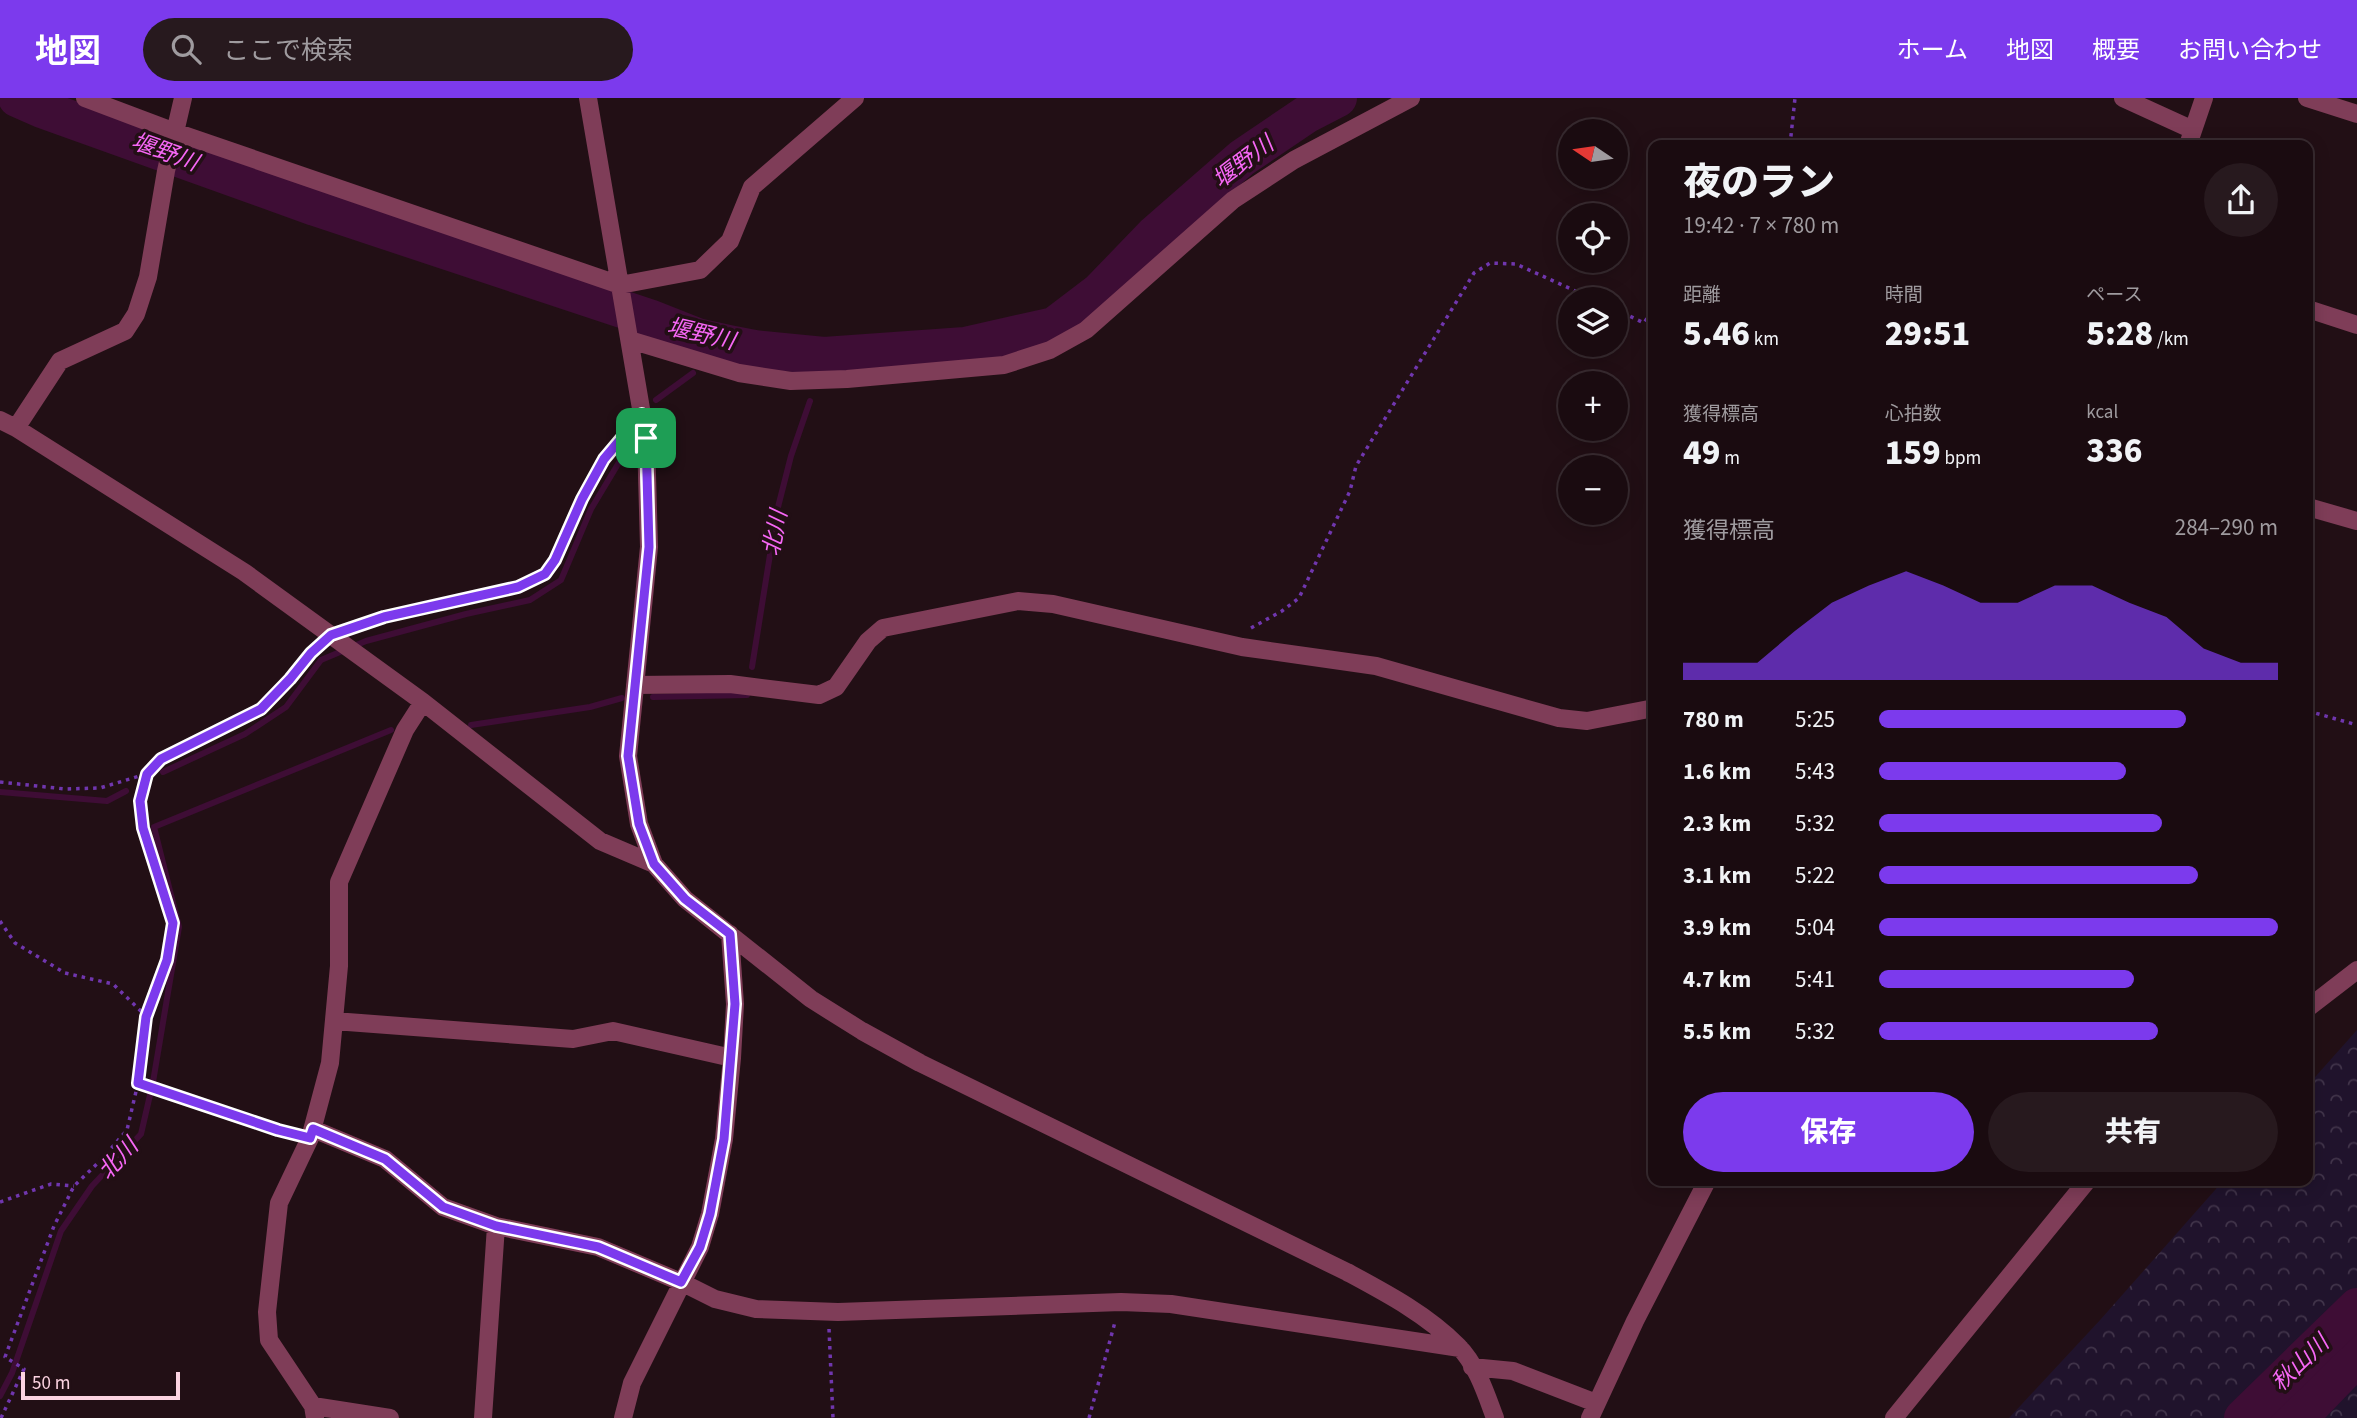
<!DOCTYPE html>
<html lang="ja">
<meta charset="utf-8">
<style>
body{margin:0;font-family:"Source Sans 3","Noto Sans JP",sans-serif;background:#27191e;color:#f1f3f6;height:100vh;display:flex;flex-direction:column;font-size:26px;white-space:nowrap}
*{box-sizing:border-box;margin:0}
p{font-size:23px;color:#9f9b9f}
.icon{flex:none;width:38px;height:38px;fill:none;stroke:currentColor;stroke-width:2;stroke-linecap:round;stroke-linejoin:round}
.map{position:relative;flex:1;overflow:hidden}
.drawer{position:absolute;left:1648px;top:42px;width:665px;height:1046px;display:flex;flex-direction:column;background:#1a0b10;border-radius:14px;box-shadow:0 4px 18px #0003,0 0 0 2px #382b30}
.drawer>*{flex:none}
.needle{width:46px;rotate:283deg}
.tools{position:absolute;left:1558px;top:21px;display:grid;gap:14px}
.tools a{display:grid;place-items:center;width:70px;height:70px;border-radius:50%;background:#1a0b10;box-shadow:0 4px 18px #0003,0 0 0 2px #382b30;font-size:35px}
.scale{position:absolute;left:21px;bottom:18px;width:159px;box-sizing:border-box;padding-left:7px;border:4px solid #fcd3e1;border-top:0;font-size:19px;line-height:24px;white-space:nowrap;color:#fcd3e1;-webkit-text-stroke:5px #220f15;paint-order:stroke}
.pin{position:absolute;display:grid;place-items:center;width:60px;height:60px;color:#fff;margin:-30px;border-radius:14px;box-shadow:0 4px 10px #0006}
.round{display:grid;place-items:center;flex:none;width:74px;height:74px;border-radius:37px;background:#27191e}
.head{display:flex;align-items:center;justify-content:space-between;height:119px;padding:0 35px}
h1{font-size:38px;font-weight:800;line-height:52px}
.metrics{display:grid;grid-template-columns:repeat(3,1fr);gap:10px;height:119px;padding:7px 35px}
.metrics div{display:grid;align-content:center}
.metrics b{font-size:35px;font-weight:800}
.metrics small{font-size:19px;font-weight:400}
.metrics p{font-size:19px}
.chart{height:196px;padding:14px 35px}
.chart p{display:flex;justify-content:space-between}
.chart svg{width:100%;height:126px;margin-top:7px;fill:#7c3aed;opacity:.7}
.primary-button{display:flex;gap:14px;margin-top:auto;padding:14px 35px}
.primary-button a{flex:1;height:80px;border-radius:42px;background:#7c3aed;color:#fff;font-size:28px;font-weight:800;line-height:80px;text-align:center}
.primary-button a+a{background:#27191e;color:#f1f3f6}
ul{padding:0 35px;list-style:none;font-size:23px}
li{display:grid;grid-template-columns:112px 84px 1fr;align-items:center;height:52px}
li i{height:18px;border-radius:9px;background:#7c3aed}
header{display:flex;align-items:center;gap:42px;box-sizing:border-box;height:98px;padding:0 35px;background:#7c3aed;color:#fff}
header strong{font-size:33px}
nav{display:flex;gap:38px;margin-inline-start:auto;font-size:24px}
.search{width:490px;height:63px;background:#27191e;display:flex;align-items:center;gap:18px;box-sizing:border-box;padding:0 24px;border-radius:38px;color:#9f9b9f;font-size:26px}
.map>svg:first-child{display:block}
.park{fill:url(#park-crowns)}
.water{fill:#3e0d35}
.lines{fill:none;stroke-linecap:round;stroke-linejoin:round}
.stream{stroke:#3e0d35;stroke-width:6}
.river{stroke:#3e0d35;stroke-width:38}
.path{stroke:#7036ae;stroke-width:3.5;stroke-dasharray:3.5 5;stroke-linecap:butt}
.minor{stroke:#7f3d58;stroke-width:18}
.route-casing{stroke:#fff;stroke-width:14}
.route{stroke:#7c3aed;stroke-width:9}
.labels{text-anchor:middle;dominant-baseline:central;stroke-width:7;stroke-linejoin:round;paint-order:stroke}
.water-label{font-size:23px;font-style:italic;fill:#f667f5;stroke:#220f15}
</style>
<header>
<strong>地図</strong>
<div class="search"><svg class="icon" aria-label="search" viewBox="0 0 24 24"><circle cx="10" cy="10" r="6"/><path d="M15 15l6 6"/></svg>ここで検索</div>
<nav><a>ホーム</a><a>地図</a><a>概要</a><a>お問い合わせ</a></nav>
</header>
<div class="map">
<svg width="2357" height="1320" viewBox="0 0 2357 1320">
<defs>
<pattern id="park-crowns" width="20" height="18" patternUnits="userSpaceOnUse" patternTransform="scale(1.75)"><rect width="20" height="18" fill="#20132c"/><path d="M2 6a3 3 0 1 1 6 0M12 15a3 3 0 1 1 6 0" fill="none" stroke="#41344a"/></pattern>
</defs>
<rect width="100%" height="100%" fill="#220f15"/>
<path class="park" d="M2357,932V1320H2009L2101,1221L2223,1083H2308V987Z"/>
<path class="water" d="M2357,1227V1287L2325,1320H2265Z"/>
<g class="lines">
<path class="stream" d="M738,257L754,251
M656,302L693,275
M752,569L777,413L791,358L810,303
M653,599L747,597
M471,627L590,609L622,600
M163,674L245,636L286,609L321,562L366,543L466,516L530,502L561,482L591,411L630,346
M0,694L107,703L126,693
M0,1298L12,1275L61,1133L92,1088L141,1036L153,984L179,829L154,729L391,632"/>
<path class="river" d="M17,0L42,11L315,109L649,220L697,239L729,246L754,251L824,258L965,248L1054,228L1100,193L1155,136L1242,60L1307,16L1338,0
M2243,1320L2357,1209"/>
<path class="path" d="M1790,47L1795,0
M1615,211L1644,225L1654,210
M354,529L384,518L518,489L545,476L555,462L581,401L604,361L627,335
M1251,530L1282,513L1299,500L1350,393L1356,368L1474,175L1490,165L1516,166L1593,201
M2308,613L2357,627
M0,684L65,691L100,690L146,676
M0,823L15,845L65,875L113,886L146,918
M138,985L292,1036
M0,1104L51,1086L74,1088
M829,1231L833,1320
M1,1320L24,1271L5,1259L54,1128L74,1088L102,1061L127,1032L138,985L147,918L167,862L173,825L143,730L140,703L147,676L161,661L261,611L317,550
M1089,1320L1115,1224"/>
<path class="minor" d="M85,0L175,34L620,187L700,172L730,143L752,89L855,0
M588,0L646,340L649,449L628,658L639,726L654,766L685,801L811,901L862,933L920,965L1347,1174C1386,1195 1426,1216 1458,1248C1477,1267 1486,1296 1495,1320
M2123,0L2193,32
M2307,0L2357,16
M2188,47L2204,0
M2308,211L2357,227
M630,242L739,275L791,283L847,281L1004,267L1050,252L1086,232L1233,102L1294,62L1411,0
M0,322L16,330L244,474L423,604L600,743L654,766
M16,330L60,263L125,233L136,216L148,179L166,73L183,0
M2308,409L2357,423
M635,587L730,586L819,597L836,589L868,543L883,530L1018,503L1053,506L1242,549L1376,568L1559,620L1587,623L1654,610
M2308,910L2357,872
M334,923L573,941L613,933L732,960
M313,1031L385,1061L443,1109L496,1128L598,1149L681,1184L715,1201L756,1211L838,1214L1121,1204L1171,1206L1460,1250
M1472,1269L1513,1273L1596,1305
M313,1308L390,1320
M315,1320L313,1308L269,1242L267,1214L279,1105L310,1040L330,965L339,868V784L405,632L423,604
M483,1320L496,1128
M623,1320L632,1285L700,1149L710,1116L724,1041L732,960L735,906L730,836
M1590,1320L1635,1223L1707,1083
M1894,1320L2087,1083"/>
</g>
<g class="lines">
<g class="route-casing">
<path id="route" d="M642,316L646,340L649,449L628,658L639,726L654,766L685,801L730,836L735,906L724,1041L710,1116L700,1149L681,1184L598,1149L496,1128L443,1109L385,1061L313,1031L310,1040L278,1032L138,985L146,919L167,862L173,825L143,730L140,703L147,676L161,661L261,611L290,581L311,555L331,537L384,519L518,489L545,476L555,462L582,401L604,361Z"/>
</g>
<use href="#route" class="route"/>
</g>
<g class="labels">
<g class="water-label">
<text transform="translate(165 54) rotate(20)">堰野川</text>
<text transform="translate(1243 64) rotate(-37)">堰野川</text>
<text transform="translate(701 236) rotate(13)">堰野川</text>
<text transform="translate(775 435) rotate(-79)">北川</text>
<text transform="translate(118 1061) rotate(-47)">北川</text>
<text transform="translate(2300 1265) rotate(-44)">秋山川</text>
</g>
</g>
</svg>
<div class="tools">
<a><svg class="needle" viewBox="-14 -14 28 28"><path d="M0-13l5 13h-10z" fill="#e53935"/><path d="M0 13l5-13h-10z" fill="#9f9b9f"/></svg></a>
<a><svg class="icon" aria-label="locate" viewBox="0 0 24 24"><circle cx="12" cy="12" r="6"/><path d="M12 2v4M12 18v4M2 12h4M18 12h4"/></svg></a>
<a><svg class="icon" aria-label="layers" viewBox="0 0 24 24"><path d="M12 4l9 5-9 5-9-5zM3 14l9 5 9-5"/></svg></a>
<a>+</a>
<a>−</a>
</div>
<div class="scale">50 m</div>
<div class="pin" style="left:646px;top:340px;background:#1e9e55"><svg class="icon" aria-label="arrive" viewBox="0 0 24 24"><path d="M6 21V4h12l-3 4 3 4H6"/></svg></div>
<section class="drawer">
<div class="head"><div><h1>夜のラン</h1><p>19:42 · 7 × 780 m</p></div><a class="round"><svg class="icon" aria-label="share" viewBox="0 0 24 24"><path d="M12 15V3M7 8l5-5 5 5M5 13v7h14v-7"/></svg></a></div>
<div class="metrics">
<div><p>距離</p><b>5.46<small> km</small></b></div>
<div><p>時間</p><b>29:51</b></div>
<div><p>ペース</p><b>5:28<small> /km</small></b></div>
</div>
<div class="metrics">
<div><p>獲得標高</p><b>49<small> m</small></b></div>
<div><p>心拍数</p><b>159<small> bpm</small></b></div>
<div><p>kcal</p><b>336</b></div>
</div>
<div class="chart"><p><span>獲得標高</span>284–290 m</p>
<svg viewBox="0 0 160 44" preserveAspectRatio="none"><path d="M0 44V38L10 38L20 38L30 27L40 17L50 11L60 6L70 11L80 17L90 17L100 11L110 11L120 17L130 22L140 33L150 38L160 38V44z"/></svg>
</div>
<ul>
<li><b>780 m</b>5:25<i style="width:77%"></i></li>
<li><b>1.6 km</b>5:43<i style="width:62%"></i></li>
<li><b>2.3 km</b>5:32<i style="width:71%"></i></li>
<li><b>3.1 km</b>5:22<i style="width:80%"></i></li>
<li><b>3.9 km</b>5:04<i style="width:100%"></i></li>
<li><b>4.7 km</b>5:41<i style="width:64%"></i></li>
<li><b>5.5 km</b>5:32<i style="width:70%"></i></li>
</ul>
<div class="primary-button"><a>保存</a><a>共有</a></div>
</section>
</div>
